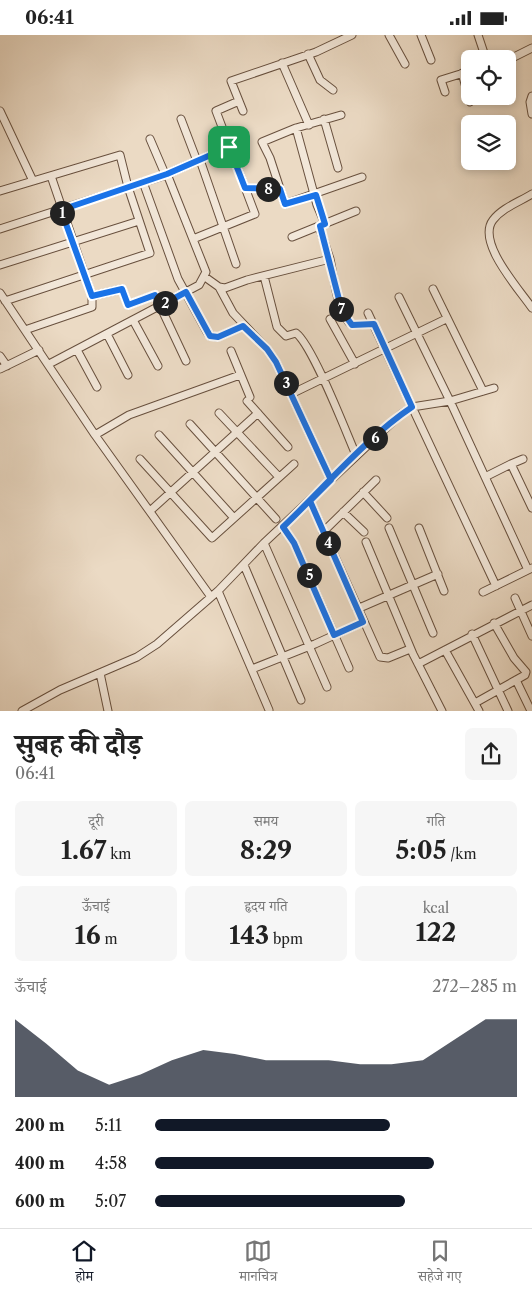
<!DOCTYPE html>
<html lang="hi">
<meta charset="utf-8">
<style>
body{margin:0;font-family:"Libre Caslon Text","Noto Serif Devanagari",serif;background:#f6f6f6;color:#222;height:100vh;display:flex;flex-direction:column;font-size:19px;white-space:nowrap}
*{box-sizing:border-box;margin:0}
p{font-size:16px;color:#767676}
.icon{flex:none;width:28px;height:28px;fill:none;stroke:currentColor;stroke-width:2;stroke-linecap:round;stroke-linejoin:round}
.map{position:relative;height:676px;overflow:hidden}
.panel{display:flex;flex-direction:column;background:#fff;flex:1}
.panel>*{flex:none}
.fabs{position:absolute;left:461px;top:15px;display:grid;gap:10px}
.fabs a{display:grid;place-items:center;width:55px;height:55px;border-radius:8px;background:#fff;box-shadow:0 2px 8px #0003;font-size:25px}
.pin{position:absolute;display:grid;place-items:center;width:42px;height:42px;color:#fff;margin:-21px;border-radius:10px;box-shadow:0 2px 8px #0006}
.km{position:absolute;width:25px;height:25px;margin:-12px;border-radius:50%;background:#222;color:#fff;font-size:14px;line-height:25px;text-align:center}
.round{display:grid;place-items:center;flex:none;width:52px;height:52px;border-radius:8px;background:#f6f6f6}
.summary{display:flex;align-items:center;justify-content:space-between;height:85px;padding:0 15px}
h1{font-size:28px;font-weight:700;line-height:38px}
.figures{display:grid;grid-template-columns:repeat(3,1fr);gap:8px;height:85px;padding:5px 15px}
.figures div{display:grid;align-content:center;border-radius:8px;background:#f6f6f6;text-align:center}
.figures b{font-size:25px;font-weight:700}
.figures small{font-size:14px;font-weight:400}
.figures p{font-size:14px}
.chart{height:140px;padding:10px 15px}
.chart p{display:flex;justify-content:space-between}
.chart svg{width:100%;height:90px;margin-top:5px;fill:#111827;opacity:.7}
ul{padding:0 15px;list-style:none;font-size:16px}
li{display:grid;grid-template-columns:80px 60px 1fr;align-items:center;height:38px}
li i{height:12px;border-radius:6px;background:#111827}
.status{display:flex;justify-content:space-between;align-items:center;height:35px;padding:0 25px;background:#fff;direction:ltr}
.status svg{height:14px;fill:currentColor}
.tabs{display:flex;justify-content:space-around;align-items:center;height:70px;border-top:1px solid #e0e0e0;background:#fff;font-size:14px;color:#767676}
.tabs a{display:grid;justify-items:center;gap:2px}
.tabs .selected{color:#111827}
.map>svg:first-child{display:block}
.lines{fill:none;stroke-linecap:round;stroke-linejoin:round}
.minor-casing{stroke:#68503e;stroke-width:9}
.minor{stroke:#f2e7d9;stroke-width:7}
.route-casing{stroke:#fff;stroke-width:10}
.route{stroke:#1a73e8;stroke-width:6}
</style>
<div class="status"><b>06:41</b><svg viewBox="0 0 49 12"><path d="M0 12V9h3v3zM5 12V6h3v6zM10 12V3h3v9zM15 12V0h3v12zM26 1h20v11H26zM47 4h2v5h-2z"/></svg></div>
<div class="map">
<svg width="532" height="676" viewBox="0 0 532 676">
<rect width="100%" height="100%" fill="#ebdac4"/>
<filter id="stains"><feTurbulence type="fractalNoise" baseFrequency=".004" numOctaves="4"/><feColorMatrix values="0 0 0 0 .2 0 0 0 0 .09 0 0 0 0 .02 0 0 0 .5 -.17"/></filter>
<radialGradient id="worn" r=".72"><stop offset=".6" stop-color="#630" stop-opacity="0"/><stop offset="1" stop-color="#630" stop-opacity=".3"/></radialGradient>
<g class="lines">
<g class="minor-casing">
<path id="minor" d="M389,0L405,29
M421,0L431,25
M478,0L486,24
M308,19L320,45L333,55
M508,25L532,13
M282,28L309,90
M462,38L470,67
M445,57L441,45L470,36
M532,61L530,67L532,79
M0,76L33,146
M243,76L231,46L316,17L352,0
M341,80L296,93L262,107L270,123L285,169L362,142
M181,84L197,126
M324,84L338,133
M296,93L317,170L325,189
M150,104L165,139
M200,125L236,229
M143,147L178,244L207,297L210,301L218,302L243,291
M245,153L279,154
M0,156L120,120L128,152L150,218L5,266
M532,159C519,167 502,173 493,185C476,207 519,254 532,273
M0,194L160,142L229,112
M292,202L356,176
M193,204L255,179L216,76L239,66
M330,224C334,242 337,279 352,290L373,289
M0,230L139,186
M264,241L277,292L286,301L296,298C313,311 346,397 356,420
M205,242L219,252L225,253L247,245L330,224L319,191
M219,252L233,278L267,314L276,327L331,445
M433,254L483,356
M0,258L95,400L211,562
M92,261L122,254L128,270L155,260L186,326
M399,262L450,366L528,535
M368,278L496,551
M330,284L355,329
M133,285L158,331
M25,295L92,272V261L51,141
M107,299L128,340
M77,315L97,352
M231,316L250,362
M0,321L7,331
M49,329L199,250L206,237L167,139
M0,334L39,315
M291,359L446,284
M247,366L288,412
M219,378L279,442
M190,389L276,484
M95,400L129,380L240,340
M159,400L234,483
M140,424L212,503L294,429
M523,424L511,429L532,473
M485,442L511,429
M363,457L387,483
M310,466L380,622L388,623L410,614
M150,476L258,378
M343,477L364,497
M283,492L294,508L349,633
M389,493L433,598
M419,493L444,556
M323,497L376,445
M366,507L413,619L442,676
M264,508L327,652
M244,530L301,665
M218,556L269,675
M483,557L532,533
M515,563L532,601
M357,574L438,539
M472,599L508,676
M445,615L479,676
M418,629L532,570
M252,634L315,609L363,587
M100,638L108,676
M516,645L531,676
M475,668L525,640L526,637L514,623L494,588
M22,676L60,655L137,622L157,609L218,556L264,508L401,379L412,372L450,366L494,353"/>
</g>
<use href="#minor" class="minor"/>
</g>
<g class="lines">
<g class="route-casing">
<path id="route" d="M229,112L167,139L61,175L92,261L122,254L128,270L155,260L160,271L186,257L210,301L218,302L243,291L267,314L276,327L331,445L310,466L363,587L334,600L294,508L283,492C323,454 367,402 412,372L374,289L352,290L342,276L320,191L325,189L316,160L285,169L280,154L245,153L229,112"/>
</g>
<use href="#route" class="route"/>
</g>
<rect width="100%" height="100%" filter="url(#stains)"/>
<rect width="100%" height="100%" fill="url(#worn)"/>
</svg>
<div class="fabs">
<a><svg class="icon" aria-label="locate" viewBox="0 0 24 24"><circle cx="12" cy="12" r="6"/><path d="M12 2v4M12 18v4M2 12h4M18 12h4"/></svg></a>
<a><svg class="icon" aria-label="layers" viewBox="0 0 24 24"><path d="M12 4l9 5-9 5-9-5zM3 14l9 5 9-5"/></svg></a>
</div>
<div class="pin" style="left:229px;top:112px;background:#1e9e55"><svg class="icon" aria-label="arrive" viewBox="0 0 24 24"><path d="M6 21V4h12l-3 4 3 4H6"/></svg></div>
<b class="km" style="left:62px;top:178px">1</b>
<b class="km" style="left:165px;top:268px">2</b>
<b class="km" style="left:286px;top:348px">3</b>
<b class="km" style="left:328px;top:508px">4</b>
<b class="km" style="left:309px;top:540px">5</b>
<b class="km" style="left:375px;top:403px">6</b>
<b class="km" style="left:341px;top:274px">7</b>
<b class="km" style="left:268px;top:154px">8</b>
</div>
<section class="panel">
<div class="summary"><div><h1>सुबह की दौड़</h1><p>06:41</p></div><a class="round"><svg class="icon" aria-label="share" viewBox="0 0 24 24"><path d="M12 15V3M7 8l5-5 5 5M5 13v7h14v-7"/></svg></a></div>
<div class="figures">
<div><p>दूरी</p><b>1.67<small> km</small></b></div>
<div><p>समय</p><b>8:29</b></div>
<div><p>गति</p><b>5:05<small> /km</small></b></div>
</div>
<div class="figures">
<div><p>ऊँचाई</p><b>16<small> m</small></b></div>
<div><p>हृदय गति</p><b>143<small> bpm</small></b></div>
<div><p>kcal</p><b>122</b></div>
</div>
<div class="chart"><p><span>ऊँचाई</span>272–285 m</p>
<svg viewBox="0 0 160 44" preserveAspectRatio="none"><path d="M0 44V6L10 18L20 31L30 38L40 33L50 26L60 21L70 23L80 26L90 26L100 26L110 28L120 28L130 26L140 16L150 6L160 6V44z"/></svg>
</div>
<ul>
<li><b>200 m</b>5:11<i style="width:65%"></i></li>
<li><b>400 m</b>4:58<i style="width:77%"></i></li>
<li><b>600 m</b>5:07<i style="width:69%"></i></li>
</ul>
</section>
<nav class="tabs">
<a class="selected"><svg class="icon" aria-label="home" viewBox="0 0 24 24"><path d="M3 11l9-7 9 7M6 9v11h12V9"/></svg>होम</a>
<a><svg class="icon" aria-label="map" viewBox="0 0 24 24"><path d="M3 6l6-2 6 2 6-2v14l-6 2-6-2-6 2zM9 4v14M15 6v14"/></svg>मानचित्र</a>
<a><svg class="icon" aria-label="saved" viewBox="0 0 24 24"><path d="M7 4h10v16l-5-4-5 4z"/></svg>सहेजे गए</a>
</nav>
